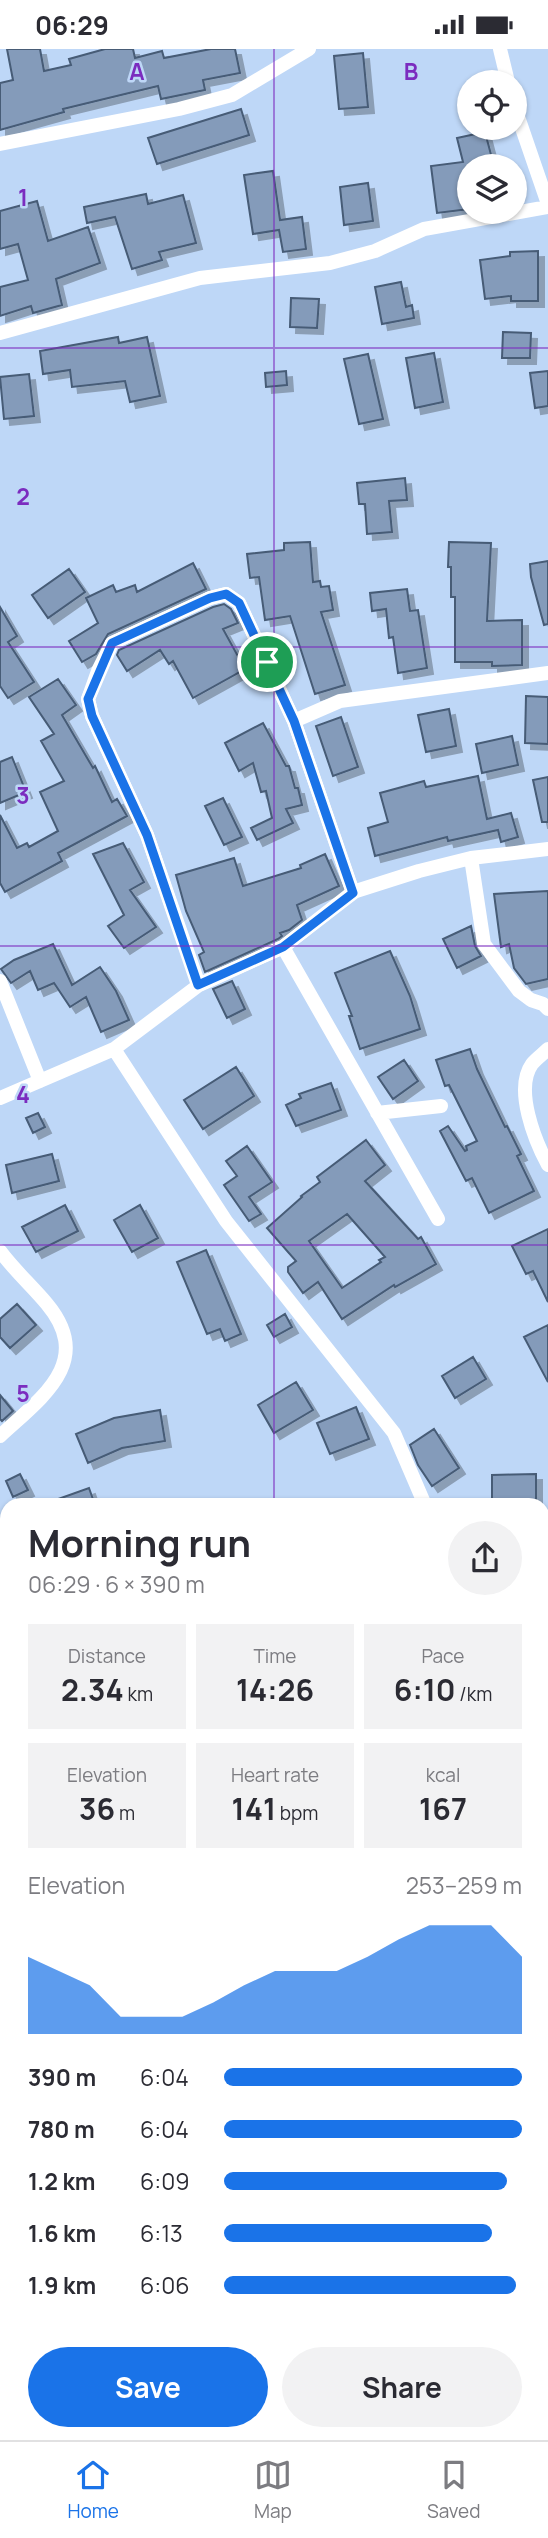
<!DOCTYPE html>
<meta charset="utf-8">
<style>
body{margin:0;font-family:Manrope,sans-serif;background:#f2f2f3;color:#2b2b33;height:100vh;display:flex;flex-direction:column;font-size:26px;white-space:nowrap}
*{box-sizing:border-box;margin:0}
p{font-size:23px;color:#7c7c81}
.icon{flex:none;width:38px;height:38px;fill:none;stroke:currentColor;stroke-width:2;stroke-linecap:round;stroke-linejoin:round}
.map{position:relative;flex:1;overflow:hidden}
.side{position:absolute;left:0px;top:1449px;width:550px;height:943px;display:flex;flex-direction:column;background:#fff;border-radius:21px 21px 0 0;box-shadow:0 2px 5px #0004}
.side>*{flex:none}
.fabs{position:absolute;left:457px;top:21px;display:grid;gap:14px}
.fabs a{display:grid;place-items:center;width:70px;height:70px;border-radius:50%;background:#fff;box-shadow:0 2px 5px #0004;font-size:35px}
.pin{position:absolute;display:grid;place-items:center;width:60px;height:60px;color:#fff;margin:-30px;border:4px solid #fff;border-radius:50%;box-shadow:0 2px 7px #0007}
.round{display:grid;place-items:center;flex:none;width:74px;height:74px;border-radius:37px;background:#f2f2f3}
.overview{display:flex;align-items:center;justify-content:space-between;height:119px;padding:0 28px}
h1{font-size:38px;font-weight:700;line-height:52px}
.figures{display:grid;grid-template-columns:repeat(3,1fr);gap:10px;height:119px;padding:7px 28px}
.figures div{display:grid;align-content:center;border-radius:0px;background:#f2f2f3;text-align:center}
.figures b{font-size:30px;font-weight:700}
.figures small{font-size:19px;font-weight:400}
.figures p{font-size:19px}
.chart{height:196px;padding:14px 28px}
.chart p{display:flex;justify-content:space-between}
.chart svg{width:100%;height:126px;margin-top:7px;fill:#1a73e8;opacity:.7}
.cta{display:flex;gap:14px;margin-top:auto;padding:14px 28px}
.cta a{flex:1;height:80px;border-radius:42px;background:#1a73e8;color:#fff;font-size:28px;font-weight:700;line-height:80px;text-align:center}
.cta a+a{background:#f2f2f3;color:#2b2b33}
ul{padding:0 28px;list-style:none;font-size:23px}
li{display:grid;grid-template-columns:112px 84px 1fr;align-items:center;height:52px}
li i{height:18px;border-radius:9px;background:#1a73e8}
.status{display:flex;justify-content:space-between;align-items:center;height:49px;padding:0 35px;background:#fff;direction:ltr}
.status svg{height:19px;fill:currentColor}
.tabs{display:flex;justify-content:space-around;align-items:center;height:98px;border-top:2px solid #e1e1e2;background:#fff;font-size:19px;color:#7c7c81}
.tabs a{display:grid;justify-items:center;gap:4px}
.tabs .selected{color:#1a73e8}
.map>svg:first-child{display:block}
.building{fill:#849bba;stroke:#465b76;stroke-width:2;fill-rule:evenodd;filter:url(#shadow)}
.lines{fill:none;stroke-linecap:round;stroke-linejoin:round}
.minor{stroke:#fff;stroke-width:14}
.primary{stroke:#fff;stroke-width:23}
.route-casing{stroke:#fff;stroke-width:14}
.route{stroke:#1a73e8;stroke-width:9}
.grid{fill:none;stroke:#7b2cbf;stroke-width:2;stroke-opacity:0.55}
.grid-label{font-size:23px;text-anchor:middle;font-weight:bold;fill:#7b2cbf;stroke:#bed7f7;stroke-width:5;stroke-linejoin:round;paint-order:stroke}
</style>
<div class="status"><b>06:29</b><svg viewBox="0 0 49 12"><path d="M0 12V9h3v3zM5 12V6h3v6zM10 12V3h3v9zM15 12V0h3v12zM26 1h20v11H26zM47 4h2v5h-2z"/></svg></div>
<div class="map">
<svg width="548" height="2391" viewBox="0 0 548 2391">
<defs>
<filter id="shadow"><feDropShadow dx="6" dy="6" stdDeviation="0" flood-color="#0004"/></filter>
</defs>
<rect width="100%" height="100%" fill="#bed7f7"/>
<path class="building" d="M7,0H40L44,22L71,16L69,10L105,0H133L135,9L162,2L164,9L211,0H235L240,24L203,31L205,41L161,50L158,37L63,60L64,63L0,81V34L13,31Z
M363,4L368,58L339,60L334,7Z
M241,60L249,86L157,115L148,89Z
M485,83L494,117H469V160L437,164L431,117L463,113L457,89Z
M273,122L280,171L302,168L306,200L283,203L279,181L253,185L244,126Z
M368,134L373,172L344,176L340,138Z
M146,145L148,155L183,146L196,194L159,203L162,211L132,220L115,168L87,174L84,158Z
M37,152L48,192L88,178L100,214L56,230L62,256L33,264L31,257L0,267V238L28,231L18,195L0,200V162Z
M538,202V252H511V247L485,250L480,211L510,207V203Z
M401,233L406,258L412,256L414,269L382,275L375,238Z
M291,249L319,250L317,279L290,278Z
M503,283L531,284L530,309H502Z
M118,288L119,294L147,288L160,347L130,353L125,332L72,338L70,321L43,325L40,302Z
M434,304L443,353L415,359L406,309Z
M368,305L383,370L359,375L344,310Z
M286,322L287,336L266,338L265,324Z
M548,322V357L535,359L530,324Z
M29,325L34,367L4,370L0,328Z
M405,429L407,451L389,452L392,483L367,485L365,455H359L357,434Z
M310,493L313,533L320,532L321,538L329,537L333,561L321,563L345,636L315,645L290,567L265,571L259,528L250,529L247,505L284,501V494Z
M449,493L491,494L487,572L522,571V616L492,617V613H455V548H451V518H448Z
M548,512V575L544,576L531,528L530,515Z
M193,514L206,540L108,585L96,605L82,613L69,592L98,574L86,549L113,536L116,543L135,536L137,543Z
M69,520L85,543L48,569L32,546Z
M407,540L410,562L418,561L427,619L398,624L393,588L389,589L386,560L372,562L370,544Z
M224,555L231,560L238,574L223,580L245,620L193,649L173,612L169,615L160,601L127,622L117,606L119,601L213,558Z
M0,558L17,587L8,593L34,633L8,649L0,637Z
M58,630L76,656L62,666L93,719L95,717L112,753L117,750L127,767L58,804L62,812L5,843L0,834V766L17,799L27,794L29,798L58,782L40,743L64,732L41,692L54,685L29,648Z
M526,647L548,648V695L525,694Z
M449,660L456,697L426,703L418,666Z
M341,668L358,718L333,727L316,677Z
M263,674L286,717H289L295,739H298L302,756L286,760L293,774L257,791L251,779L272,769L266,742L261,743L253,714L239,722L225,694Z
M512,687L518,716L482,724L476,695Z
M12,708L26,743L0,754V713Z
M478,727L487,770L511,764L518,788L501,793L498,781L448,792L447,788L375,807L368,779L388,773L380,744L424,732L426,738Z
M548,728V773H542L533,731Z
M223,749L242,788L224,796L205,757Z
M123,794L144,833L130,841L156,878L124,899L108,877L124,866L93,805Z
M325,805L339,837L297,856L302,871L289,881L280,884L282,887L278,890L205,923L199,906L204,903L186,862L176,826L234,809L243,837L301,819L300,816Z
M548,842V930L526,935L514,919L509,895L501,898L494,845Z
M471,877L475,897L481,907L457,919L443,890Z
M53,895L72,936L100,918L116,942L129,971L101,983L86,948L70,958L54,934L38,941L30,922L11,934L1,920L14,911Z
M390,902L410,947L420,980L360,1000L349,967H352L335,924Z
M232,932L245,960L227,969L213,940Z
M470,1000L477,1020L505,1078L507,1077L521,1105L517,1107L534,1142L489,1164L472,1129L466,1132L440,1082L448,1077L465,1102L467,1101L466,1097L477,1092L449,1036L445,1037L436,1011Z
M404,1011L418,1032L393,1050L378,1028Z
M236,1018L254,1047L203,1080L184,1051Z
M331,1034L341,1061L296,1077L286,1056L301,1049L299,1045Z
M38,1064L45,1078L33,1084L26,1069Z
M366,1091L385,1116L365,1132L418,1190L421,1188L436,1215L395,1238L394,1236L342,1270L318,1233L303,1244L288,1223V1218L296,1212L267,1179L302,1148L301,1147L320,1133L317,1128ZM347,1165L385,1208L379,1211L381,1213L342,1239L309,1192Z
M247,1097L272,1133L249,1148L261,1165L249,1172L224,1136L237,1127L226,1112Z
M52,1105L59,1132L12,1144L6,1116Z
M65,1156L78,1182L36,1203L22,1178Z
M140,1156L158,1189L132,1203L114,1171Z
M548,1180V1253L533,1222L526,1225L512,1197Z
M206,1201L241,1285L225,1292L220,1280L207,1285L177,1213Z
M17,1255L36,1276L10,1299L0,1288V1270Z
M285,1265L292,1278L274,1288L267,1276Z
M548,1276V1333L524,1288Z
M473,1308L486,1330L455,1349L442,1327Z
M296,1333L313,1361L274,1384L258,1356Z
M0,1346L13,1362L2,1372L0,1370Z
M356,1358L369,1390L330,1405L317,1374Z
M160,1361L165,1392L122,1399L88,1414L76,1385L114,1369Z
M434,1380L459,1419L432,1437L418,1416L410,1396Z
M20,1425L28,1441L13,1448L6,1432Z
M536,1425V1456H492V1426Z
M89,1439L95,1456H47V1454Z"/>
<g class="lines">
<path class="minor" d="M500,0L508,33
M514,56L548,155
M0,95L179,60L232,46L309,0
M0,284L200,229L330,214L375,202L424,180L548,158
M294,672L340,652L548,624
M471,809L484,895L519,942L531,951L543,955L548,960
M283,898L438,1170
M0,932L40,1032
M199,936L147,786L92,667L88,650L98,622L112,594L210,549L226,545L239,554L294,672L353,843
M114,1000L226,1172L394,1384L425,1456
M548,1000C543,1005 536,1010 532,1015C514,1040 535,1092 548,1116
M0,1049L114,1000L199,936L283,898L353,843L419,822L471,809L548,800
M377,1064L441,1057
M0,1202C14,1221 32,1237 47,1255C95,1313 41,1349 0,1387
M542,1622L548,1618
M542,1783L548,1793
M0,1877L7,1886
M542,2096L548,2091
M542,2124L548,2132
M224,2391L228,2385"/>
<path class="primary" d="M0,2051L7,2059
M284,2385L289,2391"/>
</g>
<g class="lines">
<g class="route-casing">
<path id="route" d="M226,545L239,554L294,672L353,844L283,898L198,936L147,786L92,667L88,650L112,594L210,549Z"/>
</g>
<use href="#route" class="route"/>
</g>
<path class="grid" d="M274,0V1456M0,299H548M0,598H548M0,897H548M0,1196H548M0,1494H7M542,1494H548M0,1793H7M542,1793H548M0,2092H7M542,2092H548M274,2385V2391"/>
<g class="grid-label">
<text x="137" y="31">A</text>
<text x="411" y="31">B</text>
<text x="23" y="157">1</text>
<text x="23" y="456">2</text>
<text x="23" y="755">3</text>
<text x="23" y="1054">4</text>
<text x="23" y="1353">5</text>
</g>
</svg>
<div class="fabs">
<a><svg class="icon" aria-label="locate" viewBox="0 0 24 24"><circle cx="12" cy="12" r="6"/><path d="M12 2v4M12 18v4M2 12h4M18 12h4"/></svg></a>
<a><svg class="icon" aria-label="layers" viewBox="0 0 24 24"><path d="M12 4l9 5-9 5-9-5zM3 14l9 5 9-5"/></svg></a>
</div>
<div class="pin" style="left:267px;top:613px;background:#1e9e55"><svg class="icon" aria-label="arrive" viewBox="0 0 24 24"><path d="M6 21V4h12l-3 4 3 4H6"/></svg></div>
<section class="side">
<div class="overview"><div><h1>Morning run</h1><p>06:29 · 6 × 390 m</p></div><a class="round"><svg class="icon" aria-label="share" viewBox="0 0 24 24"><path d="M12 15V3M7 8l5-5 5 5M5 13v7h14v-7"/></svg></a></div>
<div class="figures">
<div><p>Distance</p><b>2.34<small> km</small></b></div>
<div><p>Time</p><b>14:26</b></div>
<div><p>Pace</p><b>6:10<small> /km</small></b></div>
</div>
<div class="figures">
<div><p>Elevation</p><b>36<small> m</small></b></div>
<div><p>Heart rate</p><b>141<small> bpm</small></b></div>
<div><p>kcal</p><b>167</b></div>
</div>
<div class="chart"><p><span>Elevation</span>253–259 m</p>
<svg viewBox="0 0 160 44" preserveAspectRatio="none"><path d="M0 44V17L10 22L20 27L30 38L40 38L50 38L60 33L70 27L80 22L90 22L100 22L110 17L120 11L130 6L140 6L150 6L160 17V44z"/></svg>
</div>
<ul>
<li><b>390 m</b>6:04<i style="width:100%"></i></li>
<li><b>780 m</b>6:04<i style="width:100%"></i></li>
<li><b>1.2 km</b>6:09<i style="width:95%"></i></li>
<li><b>1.6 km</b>6:13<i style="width:90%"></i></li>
<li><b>1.9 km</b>6:06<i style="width:98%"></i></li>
</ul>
<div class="cta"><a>Save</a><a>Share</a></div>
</section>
</div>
<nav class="tabs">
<a class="selected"><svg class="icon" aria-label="home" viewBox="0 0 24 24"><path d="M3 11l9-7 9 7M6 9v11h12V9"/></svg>Home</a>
<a><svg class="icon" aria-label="map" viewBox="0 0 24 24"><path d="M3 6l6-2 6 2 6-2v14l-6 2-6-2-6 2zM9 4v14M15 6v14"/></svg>Map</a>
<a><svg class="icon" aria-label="saved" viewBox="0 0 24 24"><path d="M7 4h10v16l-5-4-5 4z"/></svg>Saved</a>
</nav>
